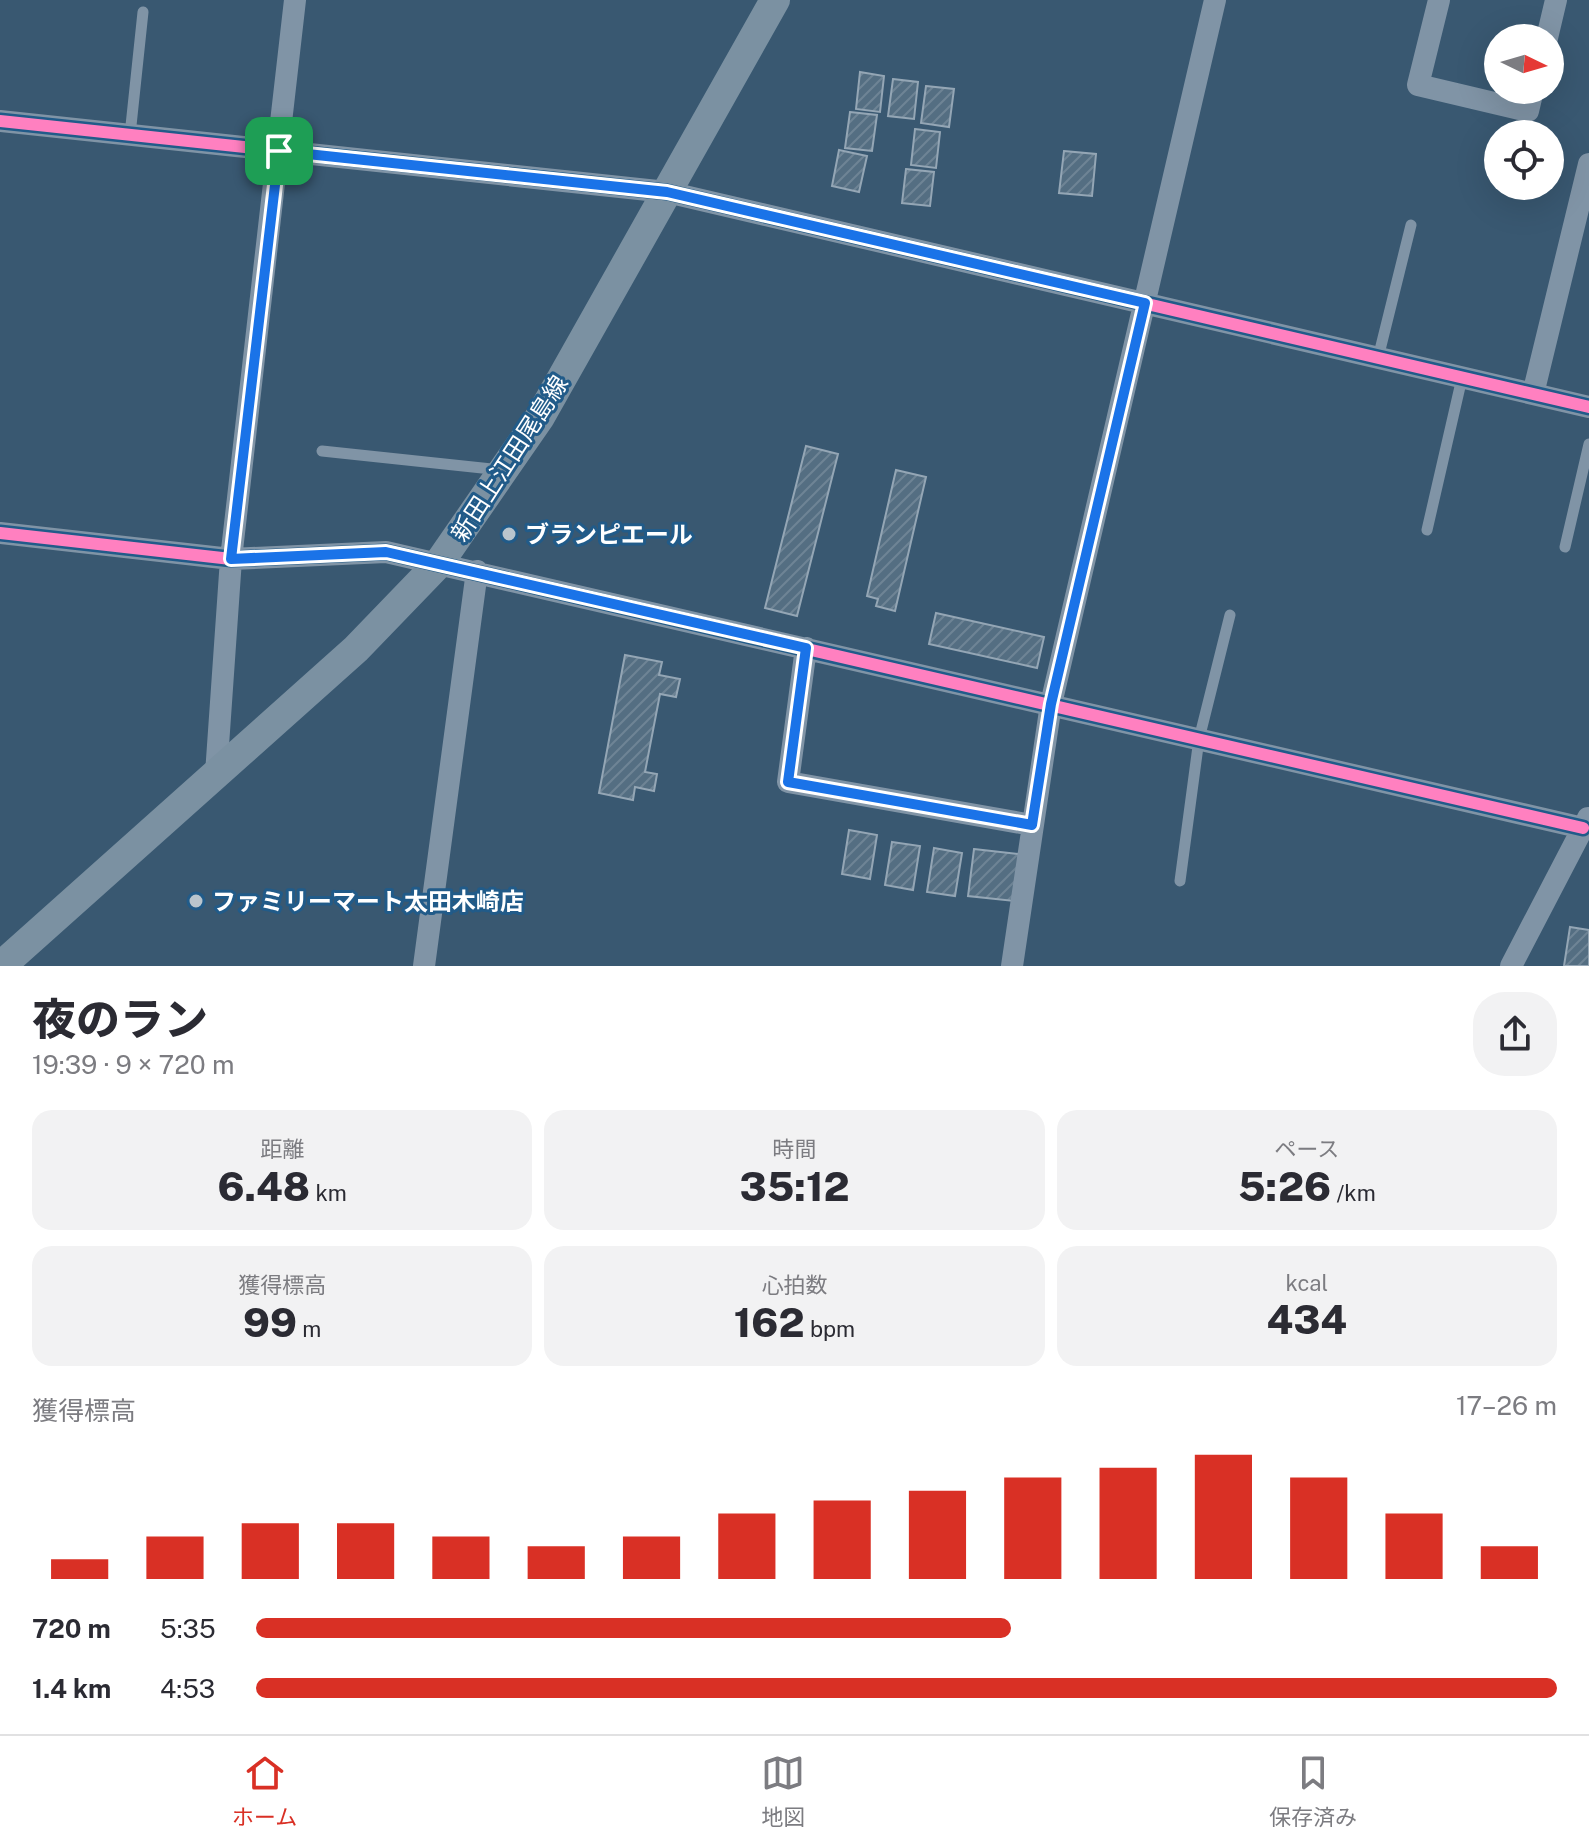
<!DOCTYPE html>
<html lang="ja">
<meta charset="utf-8">
<style>
body{margin:0;font-family:"Public Sans","Noto Sans JP",sans-serif;background:#f2f2f3;color:#2b2b33;height:100vh;display:flex;flex-direction:column;font-size:30px;white-space:nowrap}
*{box-sizing:border-box;margin:0}
p{font-size:26px;color:#7c7c81}
.icon{flex:none;width:44px;height:44px;fill:none;stroke:currentColor;stroke-width:2;stroke-linecap:round;stroke-linejoin:round}
.map{position:relative;height:966px;overflow:hidden}
.side{display:flex;flex-direction:column;background:#fff;flex:1}
.side>*{flex:none}
.needle{width:52px;rotate:95deg}
.tools{position:absolute;left:1484px;top:24px;display:grid;gap:16px}
.tools a{display:grid;place-items:center;width:80px;height:80px;border-radius:50%;background:#fff;box-shadow:0 8px 32px #0002;font-size:40px}
.pin{position:absolute;display:grid;place-items:center;width:68px;height:68px;color:#fff;margin:-34px;border-radius:16px;box-shadow:0 4px 12px #0006}
.round{display:grid;place-items:center;flex:none;width:84px;height:84px;border-radius:32px;background:#f2f2f3}
.summary{display:flex;align-items:center;justify-content:space-between;height:136px;padding:0 32px}
h1{font-size:44px;font-weight:800;line-height:60px}
.metrics{display:grid;grid-template-columns:repeat(3,1fr);gap:12px;height:136px;padding:8px 32px}
.metrics div{display:grid;align-content:center;border-radius:20px;background:#f2f2f3;text-align:center}
.metrics b{font-size:40px;font-weight:800}
.metrics small{font-size:22px;font-weight:400}
.metrics p{font-size:22px}
.chart{height:224px;padding:16px 32px}
.chart p{display:flex;justify-content:space-between}
.chart svg{width:100%;height:144px;margin-top:8px;stroke:#d93025;stroke-width:6}
ul{padding:0 32px;list-style:none;font-size:26px}
li{display:grid;grid-template-columns:128px 96px 1fr;align-items:center;height:60px}
li i{height:20px;border-radius:10px;background:#d93025}
.menu{display:flex;justify-content:space-around;align-items:center;height:112px;border-top:2px solid #e1e1e2;background:#fff;font-size:22px;color:#7c7c81}
.menu a{display:grid;justify-items:center;gap:4px}
.menu .on{color:#d93025}
.map>svg:first-child{display:block}
.building{fill:url(#building-hatch);stroke:#94a6b5;stroke-width:2}
.lines{fill:none;stroke-linecap:round;stroke-linejoin:round}
.lane{stroke:#8094a6;stroke-width:11}
.street{stroke:#8094a6;stroke-width:22}
.secondary{stroke:#7b91a2;stroke-width:30}
.cycleway-casing{stroke:#215b89;stroke-width:17}
.cycleway{stroke:#ff80c0;stroke-width:12}
.route-casing{stroke:#fff;stroke-width:16}
.route{stroke:#1a73e8;stroke-width:10}
.poi-dot{fill:#bac5cd;stroke:#215b89;stroke-width:3}
.labels{text-anchor:middle;dominant-baseline:central;stroke-width:6;stroke-linejoin:round;paint-order:stroke}
.street-label{font-size:24px;fill:#fff;stroke:#215b89}
.poi-label{font-size:24px;font-weight:bold;fill:#fff;stroke:#215b89;text-anchor:start}
</style>
<div class="map">
<svg width="1589" height="966" viewBox="0 0 1589 966">
<defs>
<pattern id="building-hatch" width="6" height="6" patternUnits="userSpaceOnUse" patternTransform="scale(2)"><rect width="6" height="6" fill="#546e82"/><path d="M-1 1l2-2M0 6l6-6M5 7l2-2" fill="none" stroke="#6e8495"/></pattern>
</defs>
<rect width="100%" height="100%" fill="#395871"/>
<path class="building" d="M860,72L884,76L880,112L856,109Z
M893,79L918,82L914,119L888,116Z
M926,86L954,89L949,127L921,123Z
M850,112L877,115L872,151L845,148Z
M915,129L940,132L936,168L911,165Z
M839,150L867,156L859,192L832,186Z
M1064,151L1096,154L1092,196L1059,193Z
M906,169L934,172L930,206L902,203Z
M806,446L838,454L797,616L765,608Z
M896,470L926,477L895,611L876,606L878,599L867,596Z
M936,613L1044,637L1037,668L929,644Z
M625,655L662,662L659,675L680,679L676,697L660,694L645,772L657,774L654,791L635,787L633,800L599,793Z
M849,830L877,835L870,879L842,874Z
M892,842L920,846L913,890L885,885Z
M934,848L962,853L955,896L927,892Z
M974,849L1019,854L1014,901L968,896Z
M1570,927L1589,930V966H1564Z"/>
<g class="lines">
<path class="lane" d="M130,135L143,12
M1378,358L1411,225
M322,451L501,470
M1427,530L1462,378
M1565,547L1589,444
M1180,881L1199,739L1230,615"/>
<path class="street" d="M1439,0L1418,85L1528,111L1533,90
M1547,38L1556,0
M0,121L667,192L1589,407
M1533,394L1589,164
M0,533L231,559L386,552L1583,828
M806,648L788,782L1032,825
M216,774L231,559L295,0
M424,966L477,571
M1012,966L1051,704L1215,0
M1511,966L1588,818"/>
<path class="secondary" d="M1,966L356,649L439,563L540,417L775,0"/>
<g class="cycleway-casing">
<path id="cycleway" d="M0,121L667,192L1589,407
M0,533L231,559L386,552L1583,828"/>
</g>
<use href="#cycleway" class="cycleway"/>
</g>
<g class="lines">
<g class="route-casing">
<path id="route" d="M279,151L667,192L1145,303L1051,704L1032,825L788,782L806,648L386,552L231,559Z"/>
</g>
<use href="#route" class="route"/>
</g>
<g class="poi-dot">
<circle cx="509" cy="534" r="8"/>
<circle cx="196" cy="901" r="8"/>
</g>
<g class="labels">
<g class="street-label">
<text transform="translate(509 458) rotate(-57)">新田上江田尾島線</text>
</g>
<g class="poi-label">
<text x="525" y="534">ブランピエール</text>
<text x="212" y="901">ファミリーマート太田木崎店</text>
</g>
</g>
</svg>
<div class="tools">
<a><svg class="needle" viewBox="-14 -14 28 28"><path d="M0-13l5 13h-10z" fill="#e53935"/><path d="M0 13l5-13h-10z" fill="#7c7c81"/></svg></a>
<a><svg class="icon" aria-label="locate" viewBox="0 0 24 24"><circle cx="12" cy="12" r="6"/><path d="M12 2v4M12 18v4M2 12h4M18 12h4"/></svg></a>
</div>
<div class="pin" style="left:279px;top:151px;background:#1e9e55"><svg class="icon" aria-label="arrive" viewBox="0 0 24 24"><path d="M6 21V4h12l-3 4 3 4H6"/></svg></div>
</div>
<section class="side">
<div class="summary"><div><h1>夜のラン</h1><p>19:39 · 9 × 720 m</p></div><a class="round"><svg class="icon" aria-label="share" viewBox="0 0 24 24"><path d="M12 15V3M7 8l5-5 5 5M5 13v7h14v-7"/></svg></a></div>
<div class="metrics">
<div><p>距離</p><b>6.48<small> km</small></b></div>
<div><p>時間</p><b>35:12</b></div>
<div><p>ペース</p><b>5:26<small> /km</small></b></div>
</div>
<div class="metrics">
<div><p>獲得標高</p><b>99<small> m</small></b></div>
<div><p>心拍数</p><b>162<small> bpm</small></b></div>
<div><p>kcal</p><b>434</b></div>
</div>
<div class="chart"><p><span>獲得標高</span>17–26 m</p>
<svg viewBox="0 0 160 44" preserveAspectRatio="none"><path d="M5 44V38M15 44V31M25 44V27M35 44V27M45 44V31M55 44V34M65 44V31M75 44V24M85 44V20M95 44V17M105 44V13M115 44V10M125 44V6M135 44V13M145 44V24M155 44V34"/></svg>
</div>
<ul>
<li><b>720 m</b>5:35<i style="width:58%"></i></li>
<li><b>1.4 km</b>4:53<i style="width:100%"></i></li>
</ul>
</section>
<nav class="menu">
<a class="on"><svg class="icon" aria-label="home" viewBox="0 0 24 24"><path d="M3 11l9-7 9 7M6 9v11h12V9"/></svg>ホーム</a>
<a><svg class="icon" aria-label="map" viewBox="0 0 24 24"><path d="M3 6l6-2 6 2 6-2v14l-6 2-6-2-6 2zM9 4v14M15 6v14"/></svg>地図</a>
<a><svg class="icon" aria-label="saved" viewBox="0 0 24 24"><path d="M7 4h10v16l-5-4-5 4z"/></svg>保存済み</a>
</nav>
